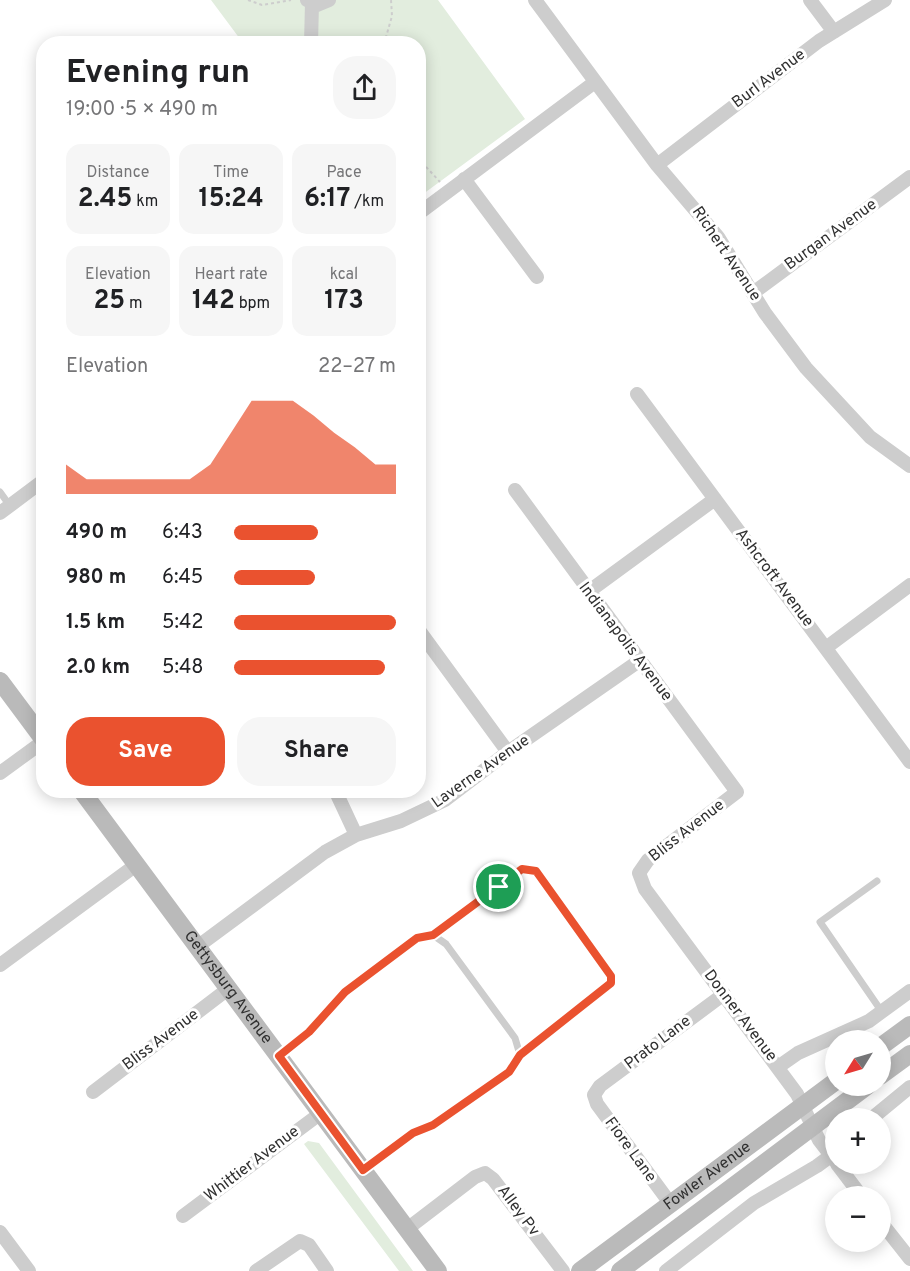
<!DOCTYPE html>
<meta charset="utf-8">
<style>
body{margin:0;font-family:Overpass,sans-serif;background:#f6f6f6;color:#202124;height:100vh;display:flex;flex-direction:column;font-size:22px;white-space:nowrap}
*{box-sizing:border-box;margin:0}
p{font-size:20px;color:#757577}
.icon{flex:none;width:33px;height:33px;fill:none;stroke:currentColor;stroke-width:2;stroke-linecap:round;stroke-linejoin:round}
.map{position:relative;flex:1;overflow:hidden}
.panel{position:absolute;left:36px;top:36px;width:390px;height:762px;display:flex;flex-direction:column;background:#fff;border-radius:24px;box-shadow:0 3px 15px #0003}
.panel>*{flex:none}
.needle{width:39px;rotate:233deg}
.buttons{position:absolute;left:825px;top:1030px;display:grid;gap:12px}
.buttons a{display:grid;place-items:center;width:66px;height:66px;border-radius:50%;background:#fff;box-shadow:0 3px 15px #0003;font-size:30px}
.pin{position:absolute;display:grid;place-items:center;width:51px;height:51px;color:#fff;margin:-26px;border:3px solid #fff;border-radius:50%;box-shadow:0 2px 6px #0007}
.round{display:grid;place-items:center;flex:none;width:63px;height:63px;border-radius:24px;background:#f6f6f6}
.head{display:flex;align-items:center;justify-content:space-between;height:102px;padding:0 30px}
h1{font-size:33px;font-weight:700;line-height:45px}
.figures{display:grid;grid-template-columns:repeat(3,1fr);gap:9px;height:102px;padding:6px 30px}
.figures div{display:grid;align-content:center;border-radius:15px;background:#f6f6f6;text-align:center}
.figures b{font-size:26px;font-weight:700}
.figures small{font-size:16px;font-weight:400}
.figures p{font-size:16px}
.chart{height:168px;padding:12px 30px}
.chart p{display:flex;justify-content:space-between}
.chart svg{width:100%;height:108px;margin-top:6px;fill:#ea522f;opacity:.7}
.primary-button{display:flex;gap:12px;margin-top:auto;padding:12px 30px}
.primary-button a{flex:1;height:69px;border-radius:24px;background:#ea522f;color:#fff;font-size:24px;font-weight:700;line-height:69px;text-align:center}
.primary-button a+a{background:#f6f6f6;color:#202124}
ul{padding:0 30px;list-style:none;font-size:20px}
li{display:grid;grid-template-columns:96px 72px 1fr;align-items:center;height:45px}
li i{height:15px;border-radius:8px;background:#ea522f}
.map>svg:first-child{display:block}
.green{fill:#e2edde}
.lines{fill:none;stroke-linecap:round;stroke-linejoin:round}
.path{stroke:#cdcdcd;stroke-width:2;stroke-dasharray:3 3;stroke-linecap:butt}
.lane{stroke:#cdcdcd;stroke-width:7}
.street{stroke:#cdcdcd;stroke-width:14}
.secondary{stroke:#bababa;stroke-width:18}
.route-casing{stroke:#fff;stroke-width:12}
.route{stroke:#ea522f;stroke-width:8}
.labels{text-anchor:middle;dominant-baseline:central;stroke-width:6;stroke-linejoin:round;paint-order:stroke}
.street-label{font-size:16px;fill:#303030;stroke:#fff}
</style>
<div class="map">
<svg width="910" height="1271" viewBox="0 0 910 1271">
<rect width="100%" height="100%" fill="#fff"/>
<path class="green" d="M211,0H438L525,119L419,197L418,44L243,43Z
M308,1141L319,1143L413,1271H399L304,1144Z"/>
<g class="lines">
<path class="path" d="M248,0L262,5L291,0
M384,44L392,16L391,0
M418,158L440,182"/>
<path class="lane" d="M0,492L10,506
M877,881L820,922L882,1012
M433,935L522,869L536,871L611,976V983L520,1055
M279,1056L309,1032L345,991L417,938L433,935L446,944L515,1038L520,1055L509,1073L433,1125L413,1133L365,1168"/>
<path class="street" d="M307,0L317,5L329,0
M535,0L657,165L718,237L765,313L806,368L870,437L910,466
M810,0L834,32
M311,44L312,3
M657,165L819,41L885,0
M464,179L537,277
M418,214L595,82
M753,293L910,177
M637,394L910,762
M515,490L737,792L648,860L639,873L645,889L797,1094L819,1140L836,1162
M0,513L44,480
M588,592L715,499
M418,629L508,752
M827,647L910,585
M0,773L44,741
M335,790L356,835
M197,947L325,852L356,835L401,821L445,800L508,752L639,661
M0,965L136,865
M778,1067L798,1053L869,1021L910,991
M93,1092L228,989
M871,1119L910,1087
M837,1164L862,1197
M670,1203L597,1104L594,1095L600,1086L724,994
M183,1216L321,1113
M880,1221L910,1259
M407,1229L475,1177L485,1173L493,1179L563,1271
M0,1232L29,1271
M256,1271L300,1241L309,1245L327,1271
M666,1271L754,1203L817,1166L836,1152"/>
<g class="secondary">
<path d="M0,681L44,740"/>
<path id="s1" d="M81,790L438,1271"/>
<path d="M880,1047L910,1025"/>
<path d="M880,1076L910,1054"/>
<path id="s2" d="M580,1271L836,1081"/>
<path d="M620,1271L867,1086"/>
</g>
</g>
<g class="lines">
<g class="route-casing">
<path id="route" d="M522,869L536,871L611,976V983L520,1055L509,1072L433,1125L413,1133L363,1170L279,1056L309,1032L345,992L417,938L433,935Z"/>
</g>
<use href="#route" class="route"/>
</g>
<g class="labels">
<g class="street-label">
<text transform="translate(769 79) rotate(-37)">Burl Avenue</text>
<text transform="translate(831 235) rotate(-36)">Burgan Avenue</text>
<text transform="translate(726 254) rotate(56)">Richert Avenue</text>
<text transform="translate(774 578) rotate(53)">Ashcroft Avenue</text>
<text transform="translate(625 642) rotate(53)">Indianapolis Avenue</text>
<text transform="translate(481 772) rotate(-35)">Laverne Avenue</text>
<text transform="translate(687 831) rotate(-38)">Bliss Avenue</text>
<text stroke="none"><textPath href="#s1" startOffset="246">Gettysburg Avenue</textPath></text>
<text transform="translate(740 1016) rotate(53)">Donner Avenue</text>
<text transform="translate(161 1040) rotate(-37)">Bliss Avenue</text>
<text transform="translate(658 1043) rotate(-37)">Prato Lane</text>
<text transform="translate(630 1150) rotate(54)">Fiore Lane</text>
<text transform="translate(252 1164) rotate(-37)">Whittier Avenue</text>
<text stroke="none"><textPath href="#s2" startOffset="159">Fowler Avenue</textPath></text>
<text transform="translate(518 1211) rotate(53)">Alley Pv</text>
</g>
</g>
</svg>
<div class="buttons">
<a><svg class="needle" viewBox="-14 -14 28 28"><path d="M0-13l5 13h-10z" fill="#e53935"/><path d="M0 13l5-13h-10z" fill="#757577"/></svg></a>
<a>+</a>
<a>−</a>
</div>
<div class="pin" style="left:499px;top:887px;background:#1e9e55"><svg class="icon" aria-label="arrive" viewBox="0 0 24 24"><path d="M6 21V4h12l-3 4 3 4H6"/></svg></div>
<section class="panel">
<div class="head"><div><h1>Evening run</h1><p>19:00 · 5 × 490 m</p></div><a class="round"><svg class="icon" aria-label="share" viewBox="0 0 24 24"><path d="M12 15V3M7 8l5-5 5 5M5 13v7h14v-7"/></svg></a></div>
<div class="figures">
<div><p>Distance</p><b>2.45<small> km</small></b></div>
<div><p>Time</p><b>15:24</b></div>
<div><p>Pace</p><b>6:17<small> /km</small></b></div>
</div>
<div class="figures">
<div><p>Elevation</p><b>25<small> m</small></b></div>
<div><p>Heart rate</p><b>142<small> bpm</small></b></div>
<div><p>kcal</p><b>173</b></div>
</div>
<div class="chart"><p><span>Elevation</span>22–27 m</p>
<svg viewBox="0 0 160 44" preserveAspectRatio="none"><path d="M0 44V32L10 38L20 38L30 38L40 38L50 38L60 38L70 32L80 19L90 6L100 6L110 6L120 12L130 19L140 25L150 32L160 32V44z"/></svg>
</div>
<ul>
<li><b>490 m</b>6:43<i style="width:52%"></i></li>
<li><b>980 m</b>6:45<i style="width:50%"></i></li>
<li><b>1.5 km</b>5:42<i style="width:100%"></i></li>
<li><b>2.0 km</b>5:48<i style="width:93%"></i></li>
</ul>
<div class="primary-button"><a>Save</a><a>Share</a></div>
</section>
</div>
